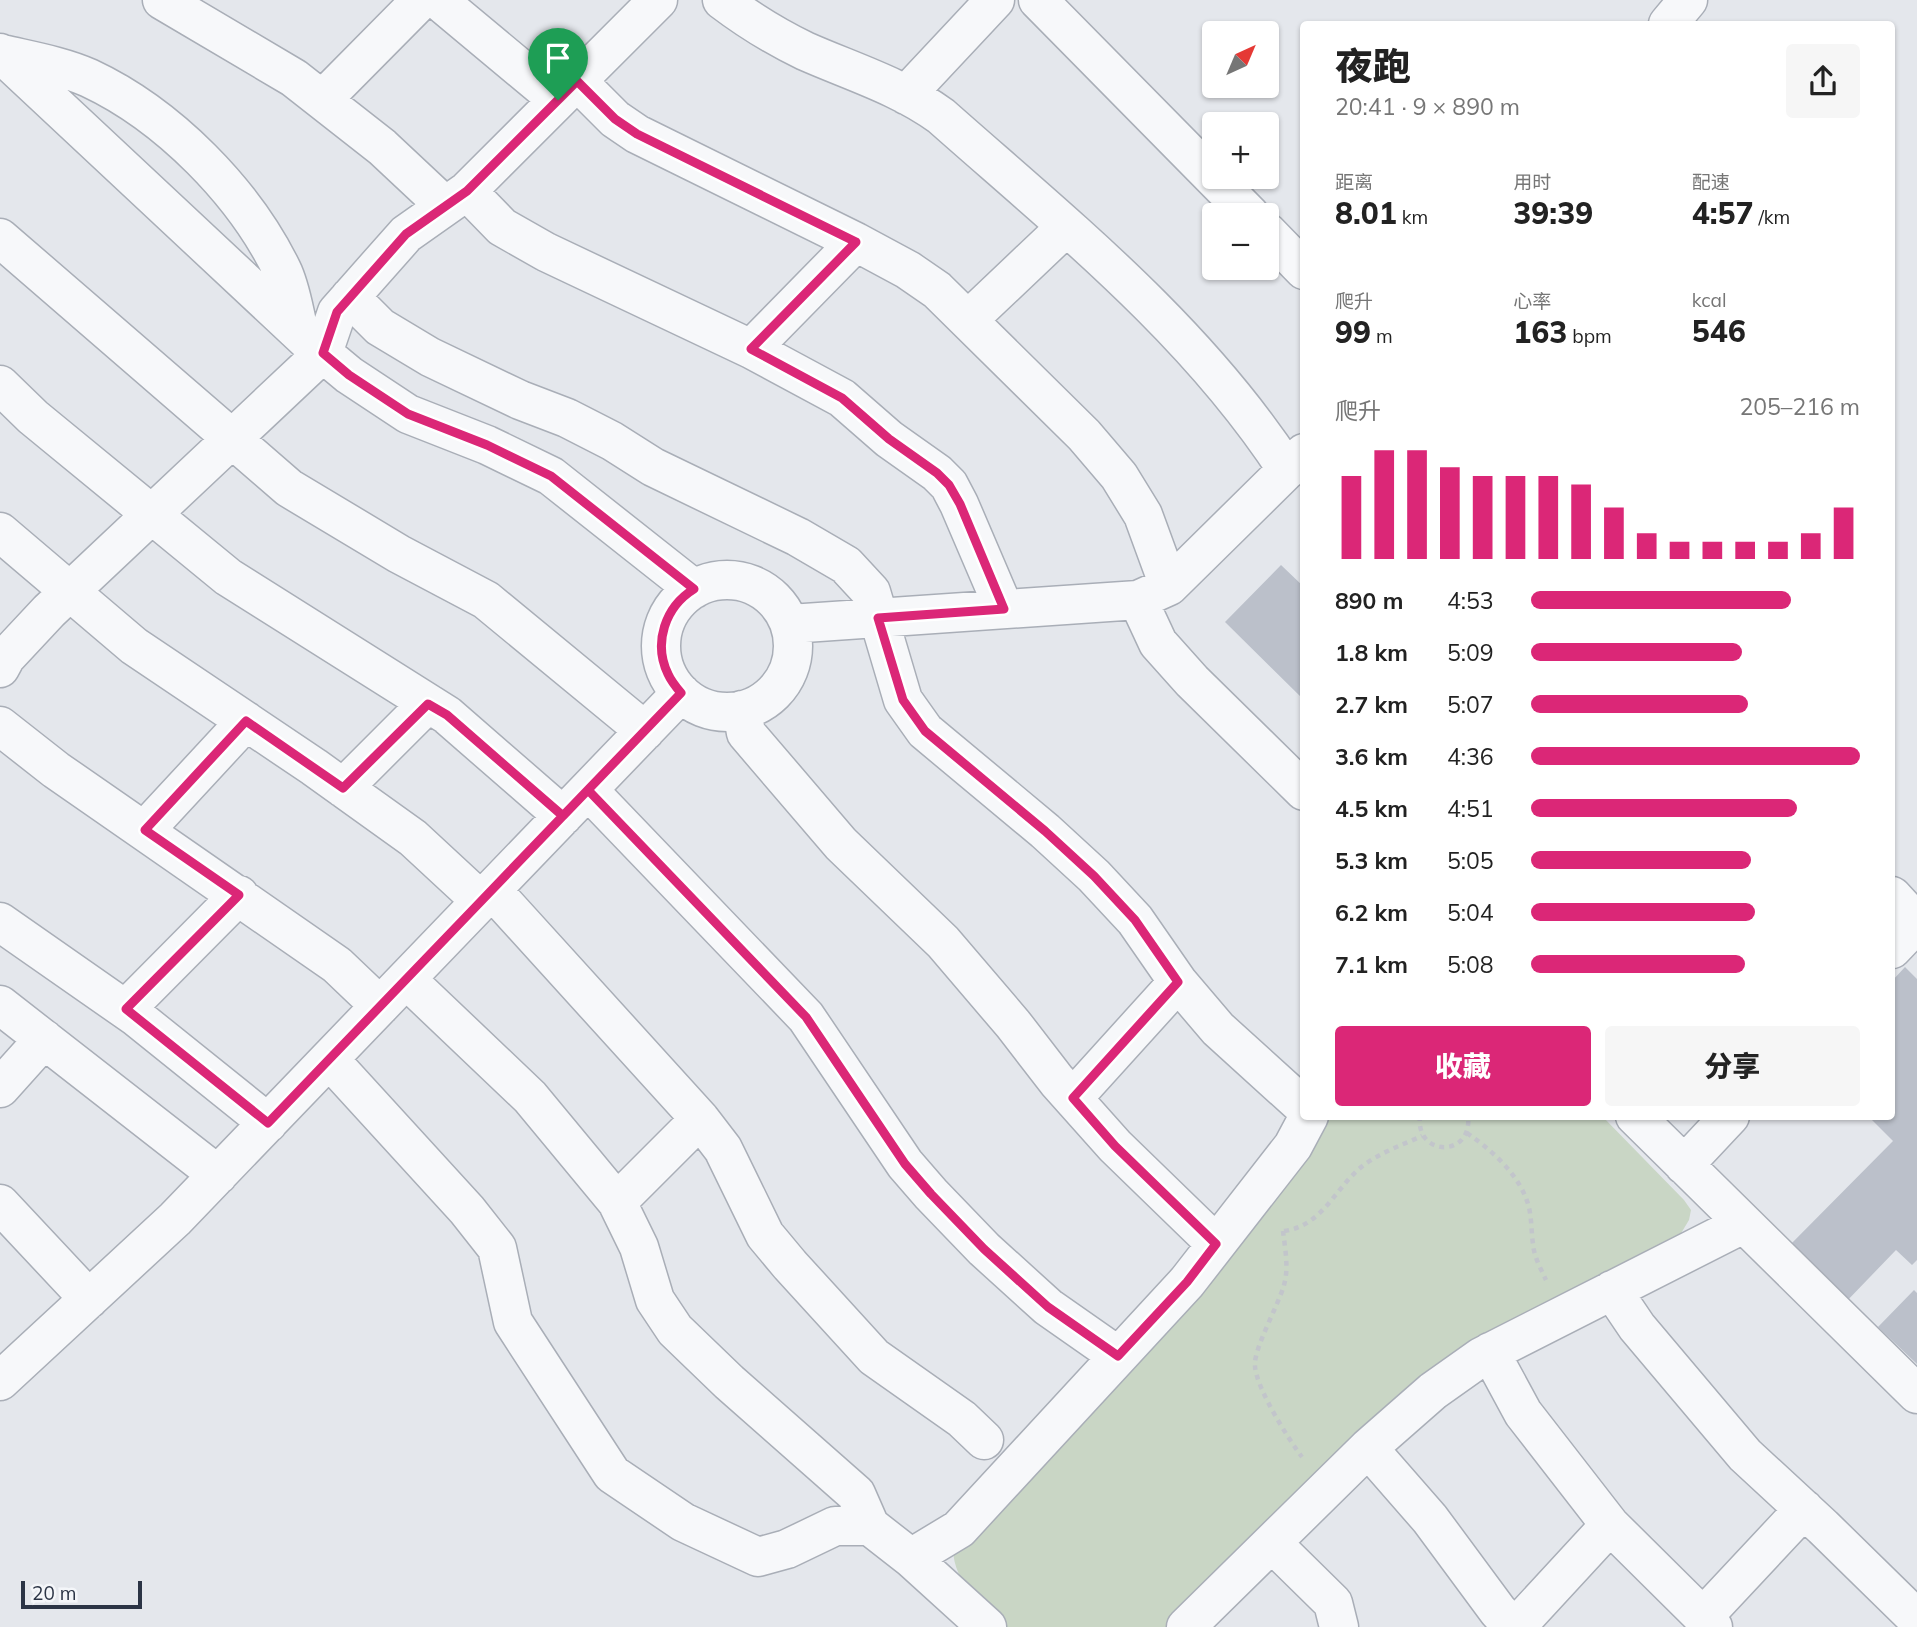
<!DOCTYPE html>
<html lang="zh">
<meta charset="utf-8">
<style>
body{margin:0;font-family:Mulish,"Noto Sans SC",sans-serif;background:#f6f6f6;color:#222;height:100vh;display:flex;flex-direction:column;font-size:26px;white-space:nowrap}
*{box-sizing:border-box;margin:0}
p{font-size:23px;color:#767676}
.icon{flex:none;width:38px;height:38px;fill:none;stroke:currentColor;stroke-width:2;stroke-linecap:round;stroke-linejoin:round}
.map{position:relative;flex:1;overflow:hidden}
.panel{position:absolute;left:1300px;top:21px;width:595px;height:1099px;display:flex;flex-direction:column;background:#fff;border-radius:7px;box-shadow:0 2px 5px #0004}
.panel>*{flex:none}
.needle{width:46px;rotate:44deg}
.buttons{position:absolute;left:1202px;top:21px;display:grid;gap:14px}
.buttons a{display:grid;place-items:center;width:77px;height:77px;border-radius:7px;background:#fff;box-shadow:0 2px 5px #0004;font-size:35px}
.scale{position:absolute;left:21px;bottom:18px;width:121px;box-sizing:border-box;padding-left:7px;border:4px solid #2b3445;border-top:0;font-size:19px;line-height:24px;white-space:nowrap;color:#2b3445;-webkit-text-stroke:5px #f4f6f9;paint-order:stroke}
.pin{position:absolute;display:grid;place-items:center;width:60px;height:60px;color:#fff;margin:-72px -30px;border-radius:50% 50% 50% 0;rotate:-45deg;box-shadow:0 0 7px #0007}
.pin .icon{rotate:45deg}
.round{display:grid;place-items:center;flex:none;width:74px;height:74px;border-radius:7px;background:#f6f6f6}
.head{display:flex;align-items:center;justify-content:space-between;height:119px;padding:0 35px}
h1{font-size:38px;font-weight:800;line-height:52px}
.figures{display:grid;grid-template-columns:repeat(3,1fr);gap:10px;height:119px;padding:7px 35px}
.figures div{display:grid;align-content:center}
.figures b{font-size:30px;font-weight:800}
.figures small{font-size:19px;font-weight:400}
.figures p{font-size:19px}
.chart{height:196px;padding:14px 35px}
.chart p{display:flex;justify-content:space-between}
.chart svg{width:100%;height:126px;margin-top:7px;stroke:#db2777;stroke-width:6}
.action{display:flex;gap:14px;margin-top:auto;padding:14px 35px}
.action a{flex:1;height:80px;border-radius:7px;background:#db2777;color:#fff;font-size:28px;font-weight:800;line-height:80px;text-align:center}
.action a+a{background:#f6f6f6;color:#222}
ul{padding:0 35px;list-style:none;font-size:23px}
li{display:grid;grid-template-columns:112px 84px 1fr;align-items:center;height:52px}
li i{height:18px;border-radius:9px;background:#db2777}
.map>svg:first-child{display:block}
.green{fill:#c9d6c5}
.building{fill:#bbc0ca}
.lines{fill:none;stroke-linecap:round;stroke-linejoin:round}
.minor-casing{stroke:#a9aeb7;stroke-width:41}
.path{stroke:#c2c5cb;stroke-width:4.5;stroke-dasharray:5 5;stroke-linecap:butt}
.minor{stroke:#f7f8fa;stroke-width:38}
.route-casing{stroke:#fff;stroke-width:14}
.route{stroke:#db2777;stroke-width:9}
</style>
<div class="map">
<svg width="1917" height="1627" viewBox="0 0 1917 1627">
<rect width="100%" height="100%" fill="#e4e7ec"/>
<path class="green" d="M1327,1117H1603L1684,1200L1691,1210L1689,1220L1677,1240L1472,1344L1173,1627H1006C982,1605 954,1584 953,1549Z"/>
<path class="building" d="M1281,565L1304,587V700L1225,622Z
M1905,967L1917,979V1260L1912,1265L1896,1250L1843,1305L1786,1249L1893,1141L1868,1116H1892V981Z
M1914,1290L1917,1293V1364L1878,1327Z"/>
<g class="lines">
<g class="minor-casing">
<path id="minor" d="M162,0L294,78L382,147L445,206
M438,0L558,100
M722,0C747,19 776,37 805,51C850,71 900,86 941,116C1064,225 1196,330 1287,470
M1038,0L1250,215
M1668,24L1688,0
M0,53L307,340L349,375L408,414L487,445L551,476L694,589
M2,54C32,61 62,66 89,78C168,115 244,192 282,270C291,288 294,312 299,331
M577,81L615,119L637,134L856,242L908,270L937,290L1084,435L1119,476L1143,515L1169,586
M906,95L995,0
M323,99L421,0
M467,191L502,227L546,252L751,349L842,398L889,439L937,473L949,485L959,504L1004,609
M1267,232L1304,270
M0,238L289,488L399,554L486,600L645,731
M350,297L380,327L430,357L520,400L567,418L612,441L653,467L798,537L846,565L871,592L903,700L925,731L1045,831L1094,876L1135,920L1178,982L1218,1029L1304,1107
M968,320L1066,227
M751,349L856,242
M0,385L33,417L228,577L447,715L563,816
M0,532L134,646L314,767L413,838L481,901
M661 646a66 66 0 1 1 132 0a66 66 0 1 1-132 0Z
M1138,600L1158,643L1192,681L1304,791
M790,624L1138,600L1169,586L1304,453
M0,668L6,657L49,611L323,353L337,312L406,234L467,191L658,0
M742,710L746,733L841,844L943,942L1013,1024L1057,1081L1115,1146L1216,1244
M0,726L56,770L337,965L380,1006
M343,788L428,703
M588,790L806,1017L905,1164L931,1194L984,1249L1048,1307L1118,1356
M145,830L246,721
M492,890L700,1119L723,1149L765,1235L790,1265L874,1357L962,1419L984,1440
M1892,896L1917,923L1892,949
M0,922L136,1017L268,1123
M406,979L530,1097L617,1202L639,1247L655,1300L675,1330L729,1382L856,1494L870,1526
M0,1005L218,1175
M126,1009L239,895
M329,1059L467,1210L497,1248L513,1322L612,1474L683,1522L758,1557L787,1549L835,1526H870L911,1558L987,1627
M0,1088L44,1039
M1073,1098L1178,982
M1635,1116L1917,1394
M1684,1165L1730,1116
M617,1202L700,1119
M0,1204L89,1299
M1612,1290L1637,1327L1745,1455L1823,1527L1917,1619
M1490,1352L1523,1413L1610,1525L1713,1627
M0,1381L175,1219L681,693
M1368,1448L1430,1519L1498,1611L1513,1627
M1272,1543L1333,1603L1339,1627
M911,1558L959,1529L1187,1282L1293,1146L1309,1116
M1703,1617L1804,1509
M1186,1627L1368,1448L1433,1391L1481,1357L1743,1224
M1516,1627L1610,1525"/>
</g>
<path class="path" d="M1420,1116C1415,1157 1473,1158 1468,1116
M1467,1133C1491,1150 1517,1172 1527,1201C1532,1214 1531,1231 1533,1244C1534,1257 1541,1269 1546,1280
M1283,1231C1285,1248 1289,1268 1284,1285C1279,1304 1253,1350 1255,1366C1256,1388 1289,1440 1302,1457
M1284,1231C1321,1226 1334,1191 1359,1169C1376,1154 1402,1145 1422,1136"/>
<use href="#minor" class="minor"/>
</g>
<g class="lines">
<g class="route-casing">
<path id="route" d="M558,100L467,191L406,234L337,312L323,353L349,375L408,414L487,445L551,476L694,589C665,607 653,643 668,674C671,681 676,687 681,693C544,837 405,979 268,1123L126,1009L239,895L145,830L246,721L343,788L428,704L447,715L563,816L588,790L806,1017L905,1164L931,1194L984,1249L1048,1307L1118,1356L1187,1282L1216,1244L1115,1146L1073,1098L1178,982L1135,920L1094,876L1045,831L925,731L903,700L878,618L1004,609L960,504L949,485L937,473L889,439L842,398L751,349L856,242L637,134L615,119L577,81L558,100"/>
</g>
<use href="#route" class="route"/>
</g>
</svg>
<div class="buttons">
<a><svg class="needle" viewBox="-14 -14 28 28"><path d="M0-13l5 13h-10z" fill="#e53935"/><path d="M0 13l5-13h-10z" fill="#767676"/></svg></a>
<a>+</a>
<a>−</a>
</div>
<div class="scale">20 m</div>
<div class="pin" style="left:558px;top:100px;background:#1e9e55"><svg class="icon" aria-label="arrive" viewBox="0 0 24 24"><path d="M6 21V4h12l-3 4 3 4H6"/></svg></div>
<section class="panel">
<div class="head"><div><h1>夜跑</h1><p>20:41 · 9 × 890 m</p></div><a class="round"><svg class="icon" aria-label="share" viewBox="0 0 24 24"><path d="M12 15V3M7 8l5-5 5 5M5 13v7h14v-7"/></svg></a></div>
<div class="figures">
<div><p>距离</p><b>8.01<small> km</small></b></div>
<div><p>用时</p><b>39:39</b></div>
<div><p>配速</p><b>4:57<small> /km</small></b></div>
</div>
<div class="figures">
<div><p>爬升</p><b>99<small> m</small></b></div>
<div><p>心率</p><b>163<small> bpm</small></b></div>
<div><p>kcal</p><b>546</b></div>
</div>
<div class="chart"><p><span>爬升</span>205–216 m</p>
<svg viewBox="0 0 160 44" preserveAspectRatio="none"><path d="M5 44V15M15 44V6M25 44V6M35 44V12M45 44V15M55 44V15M65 44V15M75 44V18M85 44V26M95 44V35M105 44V38M115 44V38M125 44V38M135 44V38M145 44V35M155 44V26"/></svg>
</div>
<ul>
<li><b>890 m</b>4:53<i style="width:79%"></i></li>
<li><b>1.8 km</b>5:09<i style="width:64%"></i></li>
<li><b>2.7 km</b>5:07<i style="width:66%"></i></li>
<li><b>3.6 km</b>4:36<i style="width:100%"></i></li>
<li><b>4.5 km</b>4:51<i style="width:81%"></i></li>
<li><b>5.3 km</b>5:05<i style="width:67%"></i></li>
<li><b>6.2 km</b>5:04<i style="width:68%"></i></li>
<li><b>7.1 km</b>5:08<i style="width:65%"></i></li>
</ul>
<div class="action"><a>收藏</a><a>分享</a></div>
</section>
</div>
